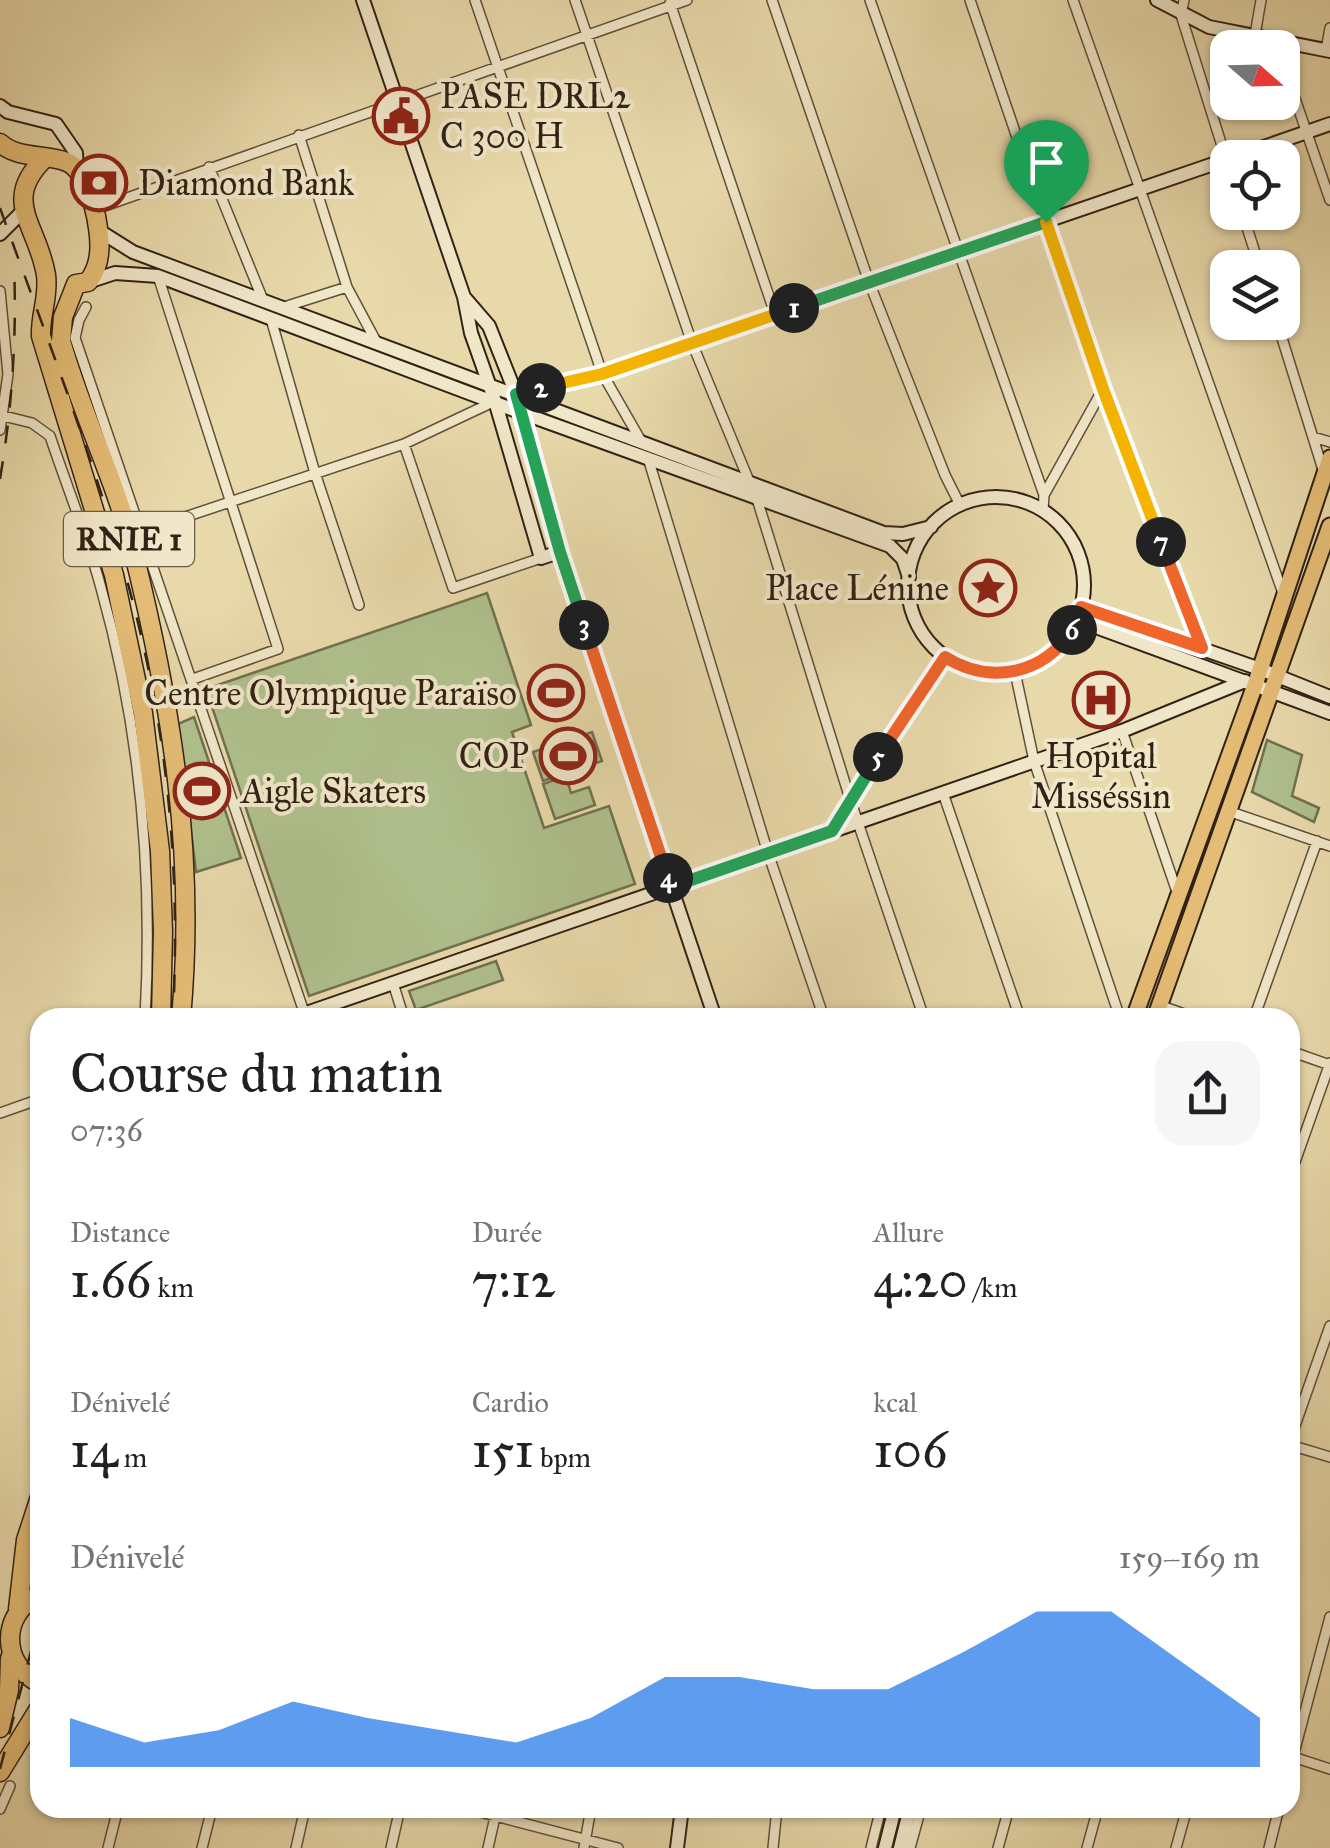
<!DOCTYPE html>
<html lang="fr">
<meta charset="utf-8">
<style>
body{margin:0;font-family:"IM FELL Great Primer",serif;background:#f6f6f6;color:#202124;height:100vh;display:flex;flex-direction:column;font-size:38px;white-space:nowrap}
*{box-sizing:border-box;margin:0}
p{font-size:32px;color:#757577}
.icon{flex:none;width:55px;height:55px;fill:none;stroke:currentColor;stroke-width:2;stroke-linecap:round;stroke-linejoin:round}
.map{position:relative;flex:1;overflow:hidden}
.details{position:absolute;left:30px;top:1008px;width:1270px;height:810px;display:flex;flex-direction:column;background:#fff;border-radius:30px;box-shadow:0 2px 8px #0004}
.details>*{flex:none}
.needle{width:65px;rotate:110deg}
.tools{position:absolute;left:1210px;top:30px;display:grid;gap:20px}
.tools a{display:grid;place-items:center;width:90px;height:90px;border-radius:20px;background:#fff;box-shadow:0 2px 8px #0004;font-size:50px}
.pin{position:absolute;display:grid;place-items:center;width:85px;height:85px;color:#fff;margin:-102px -42px;border-radius:50% 50% 50% 0;rotate:-45deg;box-shadow:0 0 10px #0007}
.pin .icon{rotate:45deg}
.km{position:absolute;width:50px;height:50px;margin:-25px;border-radius:50%;background:#222;color:#fff;font-size:28px;line-height:50px;text-align:center}
.round{display:grid;place-items:center;flex:none;width:105px;height:105px;border-radius:30px;background:#f6f6f6}
.headline{display:flex;align-items:center;justify-content:space-between;height:170px;padding:0 40px}
h1{font-size:55px;font-weight:600;line-height:75px}
.stats{display:grid;grid-template-columns:repeat(3,1fr);gap:15px;height:170px;padding:10px 40px}
.stats div{display:grid;align-content:center}
.stats b{font-size:50px;font-weight:600}
.stats small{font-size:28px;font-weight:400}
.stats p{font-size:28px}
.chart{height:280px;padding:20px 40px}
.chart p{display:flex;justify-content:space-between}
.chart svg{width:100%;height:180px;margin-top:10px;fill:#1a73e8;opacity:.7}
.map>svg:first-child{display:block}
.green{fill:#afc08d;stroke:#707151;stroke-width:2.5}
.lines{fill:none;stroke-linecap:round;stroke-linejoin:round}
.street-casing{stroke:#60503a;stroke-width:12}
.secondary-casing{stroke:#322215;stroke-width:16}
.primary-casing{stroke:#322215;stroke-width:19}
.highway-casing{stroke:#322215;stroke-width:21}
.street{stroke:#f0e6c8;stroke-width:9}
.secondary{stroke:#f0e6c8;stroke-width:12}
.primary{stroke:#e4bc75;stroke-width:15}
.highway{stroke:#e4bc75;stroke-width:18}
.rail{stroke:#322215;stroke-width:2.5;stroke-dasharray:18 18;stroke-linecap:butt}
.split-1-casing{stroke:#fff;stroke-width:20}
.split-2-casing{stroke:#fff;stroke-width:20}
.split-3-casing{stroke:#fff;stroke-width:20}
.split-4-casing{stroke:#fff;stroke-width:20}
.split-5-casing{stroke:#fff;stroke-width:20}
.split-6-casing{stroke:#fff;stroke-width:20}
.split-7-casing{stroke:#fff;stroke-width:20}
.split-8-casing{stroke:#fff;stroke-width:20}
.split-9-casing{stroke:#fff;stroke-width:20}
.split-1{stroke:#22a559;stroke-width:12}
.split-2{stroke:#f5b400;stroke-width:12}
.split-3{stroke:#22a559;stroke-width:12}
.split-4{stroke:#f0652b;stroke-width:12}
.split-5{stroke:#22a559;stroke-width:12}
.split-6{stroke:#f0652b;stroke-width:12}
.split-7{stroke:#f0652b;stroke-width:12}
.split-8{stroke:#f5b400;stroke-width:12}
.split-9{stroke:#f5b400;stroke-width:12}
.labels{text-anchor:middle;dominant-baseline:central;stroke-width:8;stroke-linejoin:round;paint-order:stroke}
.shield{fill:#f0e6c8;stroke:#6b5d4b;stroke-width:2.5}
.shield-label{font-size:32px;font-weight:bold;fill:#322215}
.poi-label{font-size:35px;fill:#322215;stroke:#f0e6c8;text-anchor:start}
</style>
<div class="map">
<svg width="1330" height="1848" viewBox="0 0 1330 1848">
<rect width="100%" height="100%" fill="#e8d9aa"/>
<filter id="stains"><feTurbulence type="fractalNoise" baseFrequency=".002" numOctaves="4"/><feColorMatrix values="0 0 0 0 .2 0 0 0 0 .09 0 0 0 0 .02 0 0 0 .5 -.17"/></filter>
<radialGradient id="worn" r=".72"><stop offset=".6" stop-color="#630" stop-opacity="0"/><stop offset="1" stop-color="#630" stop-opacity=".3"/></radialGradient>
<path class="green" d="M487,593L531,725L512,732L544,828L609,806L635,884L309,996L206,689Z
M194,717L241,858L196,872L178,724Z
M592,732L602,761L543,781L533,752Z
M1267,740L1302,755L1292,796L1319,808L1314,822L1252,792Z
M566,776L571,793L589,787L595,805L555,819L543,784Z
M496,961L503,980L416,1010L409,991Z"/>
<g class="lines">
<g class="street-casing">
<path id="street" d="M475,0L602,373L641,441
M575,0L692,343L749,481
M772,0L869,282L945,475L960,505
M870,0L1044,495
M970,0L1103,389L1201,648
M1073,0L1284,596
M1184,0L1181,15L1227,162
M670,3L775,314
M1255,35L1261,0
M1326,50L1330,28
M1282,61L1330,200
M299,135L347,287L377,343
M209,167L263,300
M96,209L687,0
M1242,212L1260,268
M158,276L278,649L193,679
M0,291L8,374L0,430
M86,307L79,320L75,338L305,1015
M284,307L347,287
M271,319L315,473L359,605
M1277,322L1324,473
M0,415L32,423L50,436C67,487 87,536 101,588C140,727 153,874 145,1018
M1313,437L1330,442
M404,444L453,588L541,558
M648,458L768,853L824,1018
M757,499L850,799L924,1018
M1043,510L1044,495L1103,389
M143,531L404,444L493,402
M1015,672L1034,761L1120,1018
M1122,731L1177,892
M943,793L1020,1018
M1228,811L1330,846
M832,831L945,657
M393,983L404,1018
M1159,1005L1195,1018
M1254,1018L1317,841
M1290,1051L1330,1065
M0,1113L40,1099
M1290,1176L1330,1063
M1290,1440L1330,1326
M1290,1445L1330,1457
M1290,1756L1330,1769
M1290,1768L1330,1617
M465,1808L618,1848
M0,1809L10,1786
M108,1848L118,1808
M202,1848L212,1808
M296,1848L305,1808
M391,1848L400,1808
M488,1848L497,1808
M584,1848L591,1808
M773,1848L777,1808
M871,1848L881,1808
M910,1848L921,1808
M998,1848L1009,1808
M1087,1848L1098,1808
M1176,1848L1187,1808
M1269,1848L1279,1808"/>
</g>
<g class="secondary-casing">
<path id="secondary" d="M363,0L464,297L471,333L495,401L541,558L559,552
M1157,0L1209,27L1330,51
M0,106L8,112L56,124L76,153L77,169
M1232,158L1330,124
M98,230L133,252L884,533L903,534L931,527
M0,234L21,213
M88,282L115,273L158,276L522,413L890,546L903,559L909,577
M464,297L489,326L516,394L559,552L715,1018
M518,394L602,373L1228,159
M908 585a88 88 0 1 1 176 0a88 88 0 1 1-176 0Z
M1081,607L1260,669L1330,697
M1077,620L1330,713
M292,1018L1122,731L1245,681
M677,1848L682,1808
M885,1848L895,1808
M900,1848L910,1808"/>
</g>
<g class="primary-casing">
<path id="primary" d="M1134,1018L1255,685L1330,458
M1155,1018L1330,526"/>
</g>
<g class="highway-casing">
<path id="highway" d="M0,143C19,160 45,153 67,162C90,171 102,231 99,254C98,265 94,274 88,282L76,284L63,317L61,341C81,412 115,479 133,550C172,707 196,856 181,1018
M45,158C0,201 38,225 46,275C49,297 40,315 41,336L114,575L143,713L160,851L163,931L161,1018
M40,1595C0,1612 0,1666 40,1683
M18,1609L26,1540L40,1497
M0,1728L9,1690L10,1658
M0,1772L40,1707"/>
</g>
<use href="#street" class="street"/>
<use href="#secondary" class="secondary"/>
<use href="#primary" class="primary"/>
<use href="#highway" class="highway"/>
<path class="rail" d="M0,208C58,370 129,545 157,715C174,816 178,916 173,1018
M0,479C12,408 17,337 14,265
M0,1769L40,1617"/>
</g>
<g class="lines">
<g class="split-1-casing">
<path id="split-1" d="M794,308L1046,222"/>
</g>
<g class="split-2-casing">
<path id="split-2" d="M541,388L602,374L794,308"/>
</g>
<g class="split-3-casing">
<path id="split-3" d="M541,388L516,394L560,552L584,625"/>
</g>
<g class="split-4-casing">
<path id="split-4" d="M584,625L668,878"/>
</g>
<g class="split-5-casing">
<path id="split-5" d="M668,878L671,887L832,831L878,757"/>
</g>
<g class="split-6-casing">
<path id="split-6" d="M878,757L945,657C990,685 1043,675 1072,630"/>
</g>
<g class="split-7-casing">
<path id="split-7" d="M1072,630L1081,607L1202,648L1161,542"/>
</g>
<g class="split-8-casing">
<path id="split-8" d="M1070,292L1103,389L1161,542"/>
</g>
<g class="split-9-casing">
<path id="split-9" d="M1046,222L1070,292"/>
</g>
<use href="#split-1" class="split-1"/>
<use href="#split-2" class="split-2"/>
<use href="#split-3" class="split-3"/>
<use href="#split-4" class="split-4"/>
<use href="#split-5" class="split-5"/>
<use href="#split-6" class="split-6"/>
<use href="#split-7" class="split-7"/>
<use href="#split-8" class="split-8"/>
<use href="#split-9" class="split-9"/>
</g>
<defs>
<g id="civic-ring" transform="scale(2.875)"><circle r="9.5" fill="#f0e6c8" stroke="#8f2418" stroke-width="1.5"/><path d="M-.6-6.5H3V-4.5H.6V-3L4-1V1h2V6H-6V1h2V-1L-.6-3ZM-1.2 2.5V6h2.4V2.5Z" fill="#8f2418"/></g>
<g id="bank-ring" transform="scale(2.875)"><circle r="9.5" fill="#f0e6c8" stroke="#8f2418" stroke-width="1.5"/><path d="M-6-4H6V4H-6ZM0-2.3a2.3 2.3 0 1 0 0 4.6a2.3 2.3 0 1 0 0-4.6Z" fill="#8f2418"/></g>
<g id="sight-ring" transform="scale(2.875)"><circle r="9.5" fill="#f0e6c8" stroke="#8f2418" stroke-width="1.5"/><path d="M0-6L1.8-2.2L6-1.7L2.9 1.2L3.7 5.4L0 3.3L-3.7 5.4L-2.9 1.2L-6-1.7L-1.8-2.2Z" fill="#8f2418"/></g>
<g id="stadium-ring" transform="scale(2.875)"><circle r="9.5" fill="#f0e6c8" stroke="#8f2418" stroke-width="1.5"/><path d="M0-5a6.5 5 0 1 0 0 10a6.5 5 0 1 0 0-10ZM-3.5-1.8h7v3.6h-7Z" fill="#8f2418"/></g>
<g id="hospital-ring" transform="scale(2.875)"><circle r="9.5" fill="#f0e6c8" stroke="#8f2418" stroke-width="1.5"/><path d="M-5-5h3v3.5h4V-5h3V5h-3V1.5h-4V5h-3Z" fill="#8f2418"/></g>
</defs>
<g fill-rule="evenodd">
<use href="#civic-ring" x="401" y="116"/>
<use href="#bank-ring" x="99" y="183"/>
<use href="#sight-ring" x="988" y="588"/>
<use href="#stadium-ring" x="556" y="693"/>
<use href="#hospital-ring" x="1101" y="700"/>
<use href="#stadium-ring" x="568" y="756"/>
<use href="#stadium-ring" x="202" y="791"/>
</g>
<g class="labels">
<rect class="shield" x="64" y="512" width="130" height="54" rx="8"/>
<g class="shield-label">
<text x="129" y="539">RNIE 1</text>
</g>
<g class="poi-label">
<text x="440" y="96">PASE DRL2<tspan x="440" dy="40">C 300 H</tspan></text>
<text x="138" y="183">Diamond Bank</text>
<text x="949" y="588" text-anchor="end">Place Lénine</text>
<text x="517" y="693" text-anchor="end">Centre Olympique Paraïso</text>
<text x="529" y="756" text-anchor="end">COP</text>
<text x="1101" y="756" text-anchor="middle">Hopital<tspan x="1101" dy="40">Misséssin</tspan></text>
<text x="241" y="791">Aigle Skaters</text>
</g>
</g>
<rect width="100%" height="100%" filter="url(#stains)"/>
<rect width="100%" height="100%" fill="url(#worn)"/>
</svg>
<div class="tools">
<a><svg class="needle" viewBox="-14 -14 28 28"><path d="M0-13l5 13h-10z" fill="#e53935"/><path d="M0 13l5-13h-10z" fill="#757577"/></svg></a>
<a><svg class="icon" aria-label="locate" viewBox="0 0 24 24"><circle cx="12" cy="12" r="6"/><path d="M12 2v4M12 18v4M2 12h4M18 12h4"/></svg></a>
<a><svg class="icon" aria-label="layers" viewBox="0 0 24 24"><path d="M12 4l9 5-9 5-9-5zM3 14l9 5 9-5"/></svg></a>
</div>
<div class="pin" style="left:1046px;top:222px;background:#1e9e55"><svg class="icon" aria-label="arrive" viewBox="0 0 24 24"><path d="M6 21V4h12l-3 4 3 4H6"/></svg></div>
<b class="km" style="left:794px;top:308px">1</b>
<b class="km" style="left:541px;top:388px">2</b>
<b class="km" style="left:584px;top:625px">3</b>
<b class="km" style="left:668px;top:878px">4</b>
<b class="km" style="left:878px;top:757px">5</b>
<b class="km" style="left:1072px;top:630px">6</b>
<b class="km" style="left:1161px;top:542px">7</b>
<section class="details">
<div class="headline"><div><h1>Course du matin</h1><p>07:36</p></div><a class="round"><svg class="icon" aria-label="share" viewBox="0 0 24 24"><path d="M12 15V3M7 8l5-5 5 5M5 13v7h14v-7"/></svg></a></div>
<div class="stats">
<div><p>Distance</p><b>1.66<small> km</small></b></div>
<div><p>Durée</p><b>7:12</b></div>
<div><p>Allure</p><b>4:20<small> /km</small></b></div>
</div>
<div class="stats">
<div><p>Dénivelé</p><b>14<small> m</small></b></div>
<div><p>Cardio</p><b>151<small> bpm</small></b></div>
<div><p>kcal</p><b>106</b></div>
</div>
<div class="chart"><p><span>Dénivelé</span>159–169 m</p>
<svg viewBox="0 0 160 44" preserveAspectRatio="none"><path d="M0 44V32L10 38L20 35L30 28L40 32L50 35L60 38L70 32L80 22L90 22L100 25L110 25L120 16L130 6L140 6L150 19L160 32V44z"/></svg>
</div>
</section>
</div>
